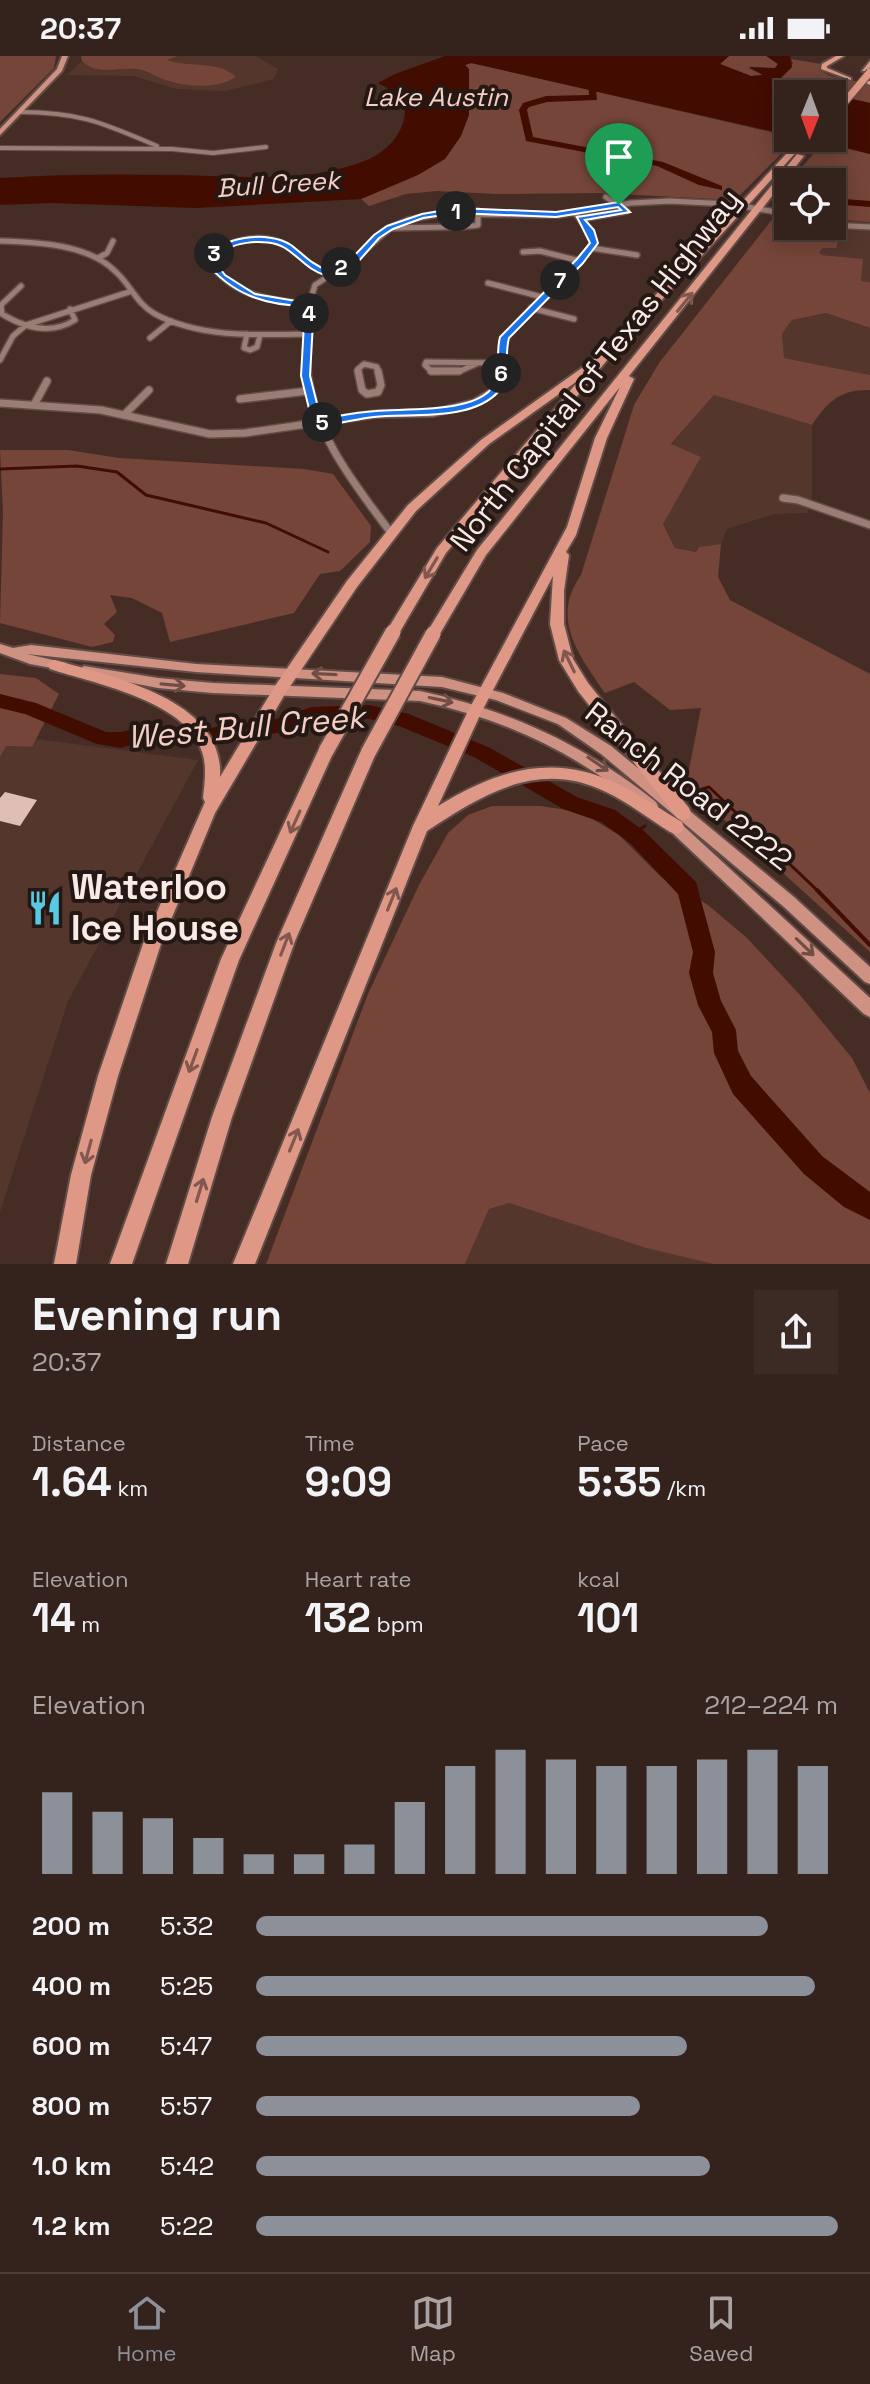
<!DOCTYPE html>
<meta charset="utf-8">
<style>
body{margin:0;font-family:"Space Grotesk",sans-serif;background:#3c2a25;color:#f1f3f6;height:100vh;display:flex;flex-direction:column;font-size:30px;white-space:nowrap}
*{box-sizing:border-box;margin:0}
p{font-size:26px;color:#a9a4a3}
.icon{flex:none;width:44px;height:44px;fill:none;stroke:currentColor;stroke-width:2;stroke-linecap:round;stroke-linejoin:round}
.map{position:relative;height:1208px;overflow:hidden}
.drawer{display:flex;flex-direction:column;background:#34221c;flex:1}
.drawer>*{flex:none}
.needle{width:52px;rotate:181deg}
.tools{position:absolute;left:774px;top:24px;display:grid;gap:16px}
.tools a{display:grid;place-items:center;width:72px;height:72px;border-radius:0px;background:#34221c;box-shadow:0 4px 20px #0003,0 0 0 2px #4e3f3b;font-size:40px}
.pin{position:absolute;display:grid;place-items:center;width:68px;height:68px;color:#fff;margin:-82px -34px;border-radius:50% 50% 50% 0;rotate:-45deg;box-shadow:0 0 8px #0007}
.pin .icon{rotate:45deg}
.km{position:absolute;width:40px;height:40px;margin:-20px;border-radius:50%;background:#222;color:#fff;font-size:22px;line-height:40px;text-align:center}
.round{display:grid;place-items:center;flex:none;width:84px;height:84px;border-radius:0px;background:#3c2a25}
.summary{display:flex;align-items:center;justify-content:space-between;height:136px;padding:0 32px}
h1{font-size:44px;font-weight:700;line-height:60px}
.figures{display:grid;grid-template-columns:repeat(3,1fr);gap:12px;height:136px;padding:8px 32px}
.figures div{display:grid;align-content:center}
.figures b{font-size:40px;font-weight:700}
.figures small{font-size:22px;font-weight:400}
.figures p{font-size:22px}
.chart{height:224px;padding:16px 32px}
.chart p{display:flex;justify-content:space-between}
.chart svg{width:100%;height:144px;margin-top:8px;stroke:#8c9099;stroke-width:6}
ul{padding:0 32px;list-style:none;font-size:26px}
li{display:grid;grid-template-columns:128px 96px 1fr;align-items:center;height:60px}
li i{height:20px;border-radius:10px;background:#8c9099}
.status{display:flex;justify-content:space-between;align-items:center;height:56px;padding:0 40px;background:#34221c;direction:ltr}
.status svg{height:22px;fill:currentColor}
.tabs{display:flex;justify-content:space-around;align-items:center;height:112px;border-top:2px solid #4e3f3b;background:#34221c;font-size:22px;color:#a9a4a3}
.tabs a{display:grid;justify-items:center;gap:4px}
.tabs .on{color:#8c9099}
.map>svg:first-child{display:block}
.built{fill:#54362d}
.green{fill:#754539}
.water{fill:#420c01}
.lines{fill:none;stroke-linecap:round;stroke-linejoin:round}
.stream-far1{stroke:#420c01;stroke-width:3}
.stream{stroke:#420c01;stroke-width:4}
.river{fill:#420c01;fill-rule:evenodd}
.building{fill:#debeb5}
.minor-far2-casing{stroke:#614c47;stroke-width:6}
.minor-far1-casing{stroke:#614c47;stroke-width:8}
.minor-casing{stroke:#614c47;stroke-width:10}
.primary-casing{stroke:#614c47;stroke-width:4}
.trunk-casing{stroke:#614c47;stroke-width:4}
.minor-far2{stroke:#9a7d75;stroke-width:4}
.minor-far1{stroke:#9a7d75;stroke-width:5}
.minor{stroke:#9a7d75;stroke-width:7}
.primary{fill:#ce9182;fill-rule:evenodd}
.trunk{fill:#e09886;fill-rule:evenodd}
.trunk-bridge-far1-casing{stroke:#614c47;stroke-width:9;stroke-linecap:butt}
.trunk-bridge-casing{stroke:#614c47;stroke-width:19;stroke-linecap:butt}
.trunk-bridge-far1{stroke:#e09886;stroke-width:7}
.trunk-bridge{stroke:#e09886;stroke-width:15}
.oneway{stroke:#82584e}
.oneway2{stroke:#704e46}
.route{fill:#1a73e8;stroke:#fff;stroke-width:2;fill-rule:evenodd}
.labels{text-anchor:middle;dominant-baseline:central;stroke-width:8;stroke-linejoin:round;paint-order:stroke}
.far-water-label{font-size:26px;font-style:italic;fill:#f5cec4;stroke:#241815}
.street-label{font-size:30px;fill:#faeae5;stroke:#241815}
.water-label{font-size:32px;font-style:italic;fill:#f5cec4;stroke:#241815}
.near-poi-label{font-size:36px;font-weight:bold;fill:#faeae5;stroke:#241815;text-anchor:start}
</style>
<div class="status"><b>20:37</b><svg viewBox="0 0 49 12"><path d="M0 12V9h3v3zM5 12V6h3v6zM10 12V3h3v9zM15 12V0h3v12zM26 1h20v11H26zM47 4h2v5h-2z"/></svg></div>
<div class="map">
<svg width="870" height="1208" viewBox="0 0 870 1208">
<rect width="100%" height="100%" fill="#452d26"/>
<path class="built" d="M81,0H256L278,13L274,23L225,35L176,33L134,20L67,19L82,5Z
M841,164L870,166V226L861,225L862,203L821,199L819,195L842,174Z
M826,257L870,272V319L784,302L782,278L792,264Z
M714,339L812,369V439L807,457L774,458L727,473L721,488L699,491L696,496L675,492L663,467L701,401L671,389Z
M36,683L198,704L68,945L0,1156V701L6,690L32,691Z
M509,1147L646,1192L713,1208H465L489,1153Z"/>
<path class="green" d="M0,0H56L54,12L0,66Z
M81,0H177L167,4C188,12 219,4 236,21C216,34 182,31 161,22C152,19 147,14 137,13C118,11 98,20 82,5Z
M729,0H767L778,8L775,12H748L763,19L751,20L720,8Z
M791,3L821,8L819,14L830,20L870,28V47L778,25L793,7Z
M472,7L797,82L735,144L598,137L497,138L437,135L406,138L369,150L361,143L417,119L464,9Z
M824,86L870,98V166L832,163V126H797L806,115L800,113Z
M774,161L788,165V170L842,174L836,192H823L819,196L822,199L863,203L861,225L870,226V272L826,257L792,264L782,278L784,302L870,319V334C841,333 827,346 812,369L714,339L671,388L701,401L663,468L675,492L696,496L699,491L721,488L718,521L730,544L870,618V896L686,729L701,652L670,654L634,626L605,637C579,599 550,563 581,519L634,349L659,307Z
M0,394H68L119,402L304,413L333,418L371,470L370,486L340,515L320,518L294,557L170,586L162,557L132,542L110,539L117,556L104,568L115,579L113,586L92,591L0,567L3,456Z
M0,618L36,622L59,638L32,691L6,690L0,701Z
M492,750H540L581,756L619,779L661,821L708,849L747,882L800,939L852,1002L870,1037V1208H713L646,1192L509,1147L489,1153L465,1208H266L368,938L419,829L448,777L468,759Z"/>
<path class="water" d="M445,0H729L720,8L751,20L763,19L749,11L775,12L778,8L766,0H790L792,11L778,25L826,38H788V79L471,7L465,9L469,13V59L461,80L445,103L418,119L361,143L195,152L51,147L0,149V122C59,118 118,118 177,119C234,120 298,127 353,109C377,102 398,88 404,63C409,46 392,34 378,27L395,18Z
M832,39L870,47V98L804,82H832Z"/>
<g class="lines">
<path class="stream-far1" d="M0,413L77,410L117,416L146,439L266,467L328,496
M699,734L709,731L819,836
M633,778L645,770"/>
<path class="stream" d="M817,834L870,889"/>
<path class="river" d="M587,10L594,12L597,44L547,46L529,51L527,54L533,81L663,106L722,130V134L699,129L657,110L526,85L519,54L523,47L546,40L589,39Z
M788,137V143L780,140L781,138Z
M832,142L870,145V151L832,148Z
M0,638L36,647L106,676H121L145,670L209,672L276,663L312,651L369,649L409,658L488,691L577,741L615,754L644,775L696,826L715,896L713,917L721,945L736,974L738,995L751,1020L822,1100L870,1136V1164L844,1151L804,1118L733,1038L714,997L712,976L698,949L689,917L693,896L678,838L630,787L601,766L563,753L474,701L399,670L369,663L313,665L277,677L209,688L145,684L121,692L97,688L25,658L0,652Z"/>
</g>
<path class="building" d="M5,736L37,744L20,770L0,765V742Z"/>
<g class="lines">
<g class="minor-far2-casing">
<path id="minor-far2" d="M20,56C80,56 103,67 157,90
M0,92L172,93L213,97L266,91"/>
</g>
<g class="minor-far1-casing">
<path id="minor-far1" d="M580,163L627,155L606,141
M832,169L870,171
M391,172C406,171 471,172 478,169V155
M0,185C37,186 90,188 117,217C131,230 137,248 155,258C200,282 257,279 307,278
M591,192L637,199
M523,196L540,195L580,205
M98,202L107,197L113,185
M488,227L542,241
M21,230L1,249L2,258C25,272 51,279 75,264L70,253
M310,248C271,245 232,240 209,205C226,183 260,176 285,189C302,198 306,210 327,217
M531,252L574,263
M247,278L244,292L250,294L257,291L260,279
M150,282L171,265
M0,304L13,280L26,269L129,236
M478,307L460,315L432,316L425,309L426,306L500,307
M308,317V252L315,229L355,203L390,172L408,164L438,158L559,159L631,147L670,145L730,148L788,158
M359,317L358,313L364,308L377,311L378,317
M501,317L504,281L591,192L593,180L576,158"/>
</g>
<g class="minor-casing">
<path id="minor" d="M307,315C315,380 353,426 391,477
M358,315L362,334L367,338L378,336L381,329L378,315
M431,315H459
M240,343L308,335
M0,347L101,354L210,378L245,377L376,358L433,357L474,347L494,335L501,323V315
M34,349L47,325
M124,359L149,334
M783,442L798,444L870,469"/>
</g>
<g class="primary-casing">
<path id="primary" d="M62,0H68L62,15L0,79V73L57,13Z
M0,588L13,592L31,589L196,608L442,621L503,637L566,662L611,690L794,841L870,911V928L865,926L784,851L601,698L558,668L496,644L442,631L196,616L27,598L66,607L68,610L66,613L62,614L30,608L0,597Z
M84,610L158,622L213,627L420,635C511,655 583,688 656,746L658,750L656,754L651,756L646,754C576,697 508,664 420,645L213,637L158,632L80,617L78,614Z
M671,761L676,763L870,942V961L864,958L666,771L664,767L666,763Z"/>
</g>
<g class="trunk-casing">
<path id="trunk" d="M836,0H844L827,10V12L851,22V24L821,13L822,8Z
M870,5V11L866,15H862Z
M866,25H870V29L866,27Z
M801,82H809L608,303L446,497L398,579H388L386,576L437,492L580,323L489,388L416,455L357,531L285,638L215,757L161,888L118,1020L91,1119L76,1208H54L71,1119L98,1020L143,888L205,746L203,742C205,723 208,704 198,687C176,643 93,627 50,613L48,609L50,605L55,604C112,621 225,643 220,721L275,630L347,525L408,449L481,384L600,299Z
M797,98L804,100L629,320L634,323L607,382L576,479L566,496L569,499L564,535V568L573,603L588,627L689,752L691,757L689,762L683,764L677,762L578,635L559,604L550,568L553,520L481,657L438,750C497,714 553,696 618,728C641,739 661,754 682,766L684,771L682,776L676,778L670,776C649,763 629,747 606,736C539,703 483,738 427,775L255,1208H233L413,770L467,657L567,471L595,382L620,331L486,499L438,581H428L426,578L477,494Z
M326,689L331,691L334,695L239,904L132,1208H110L221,903L318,695L321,691Z
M368,691L373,693L376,697L295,885L232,1061L188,1208H166L212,1061L277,885L360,697L363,693Z"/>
</g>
<use href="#minor-far2" class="minor-far2"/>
<use href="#minor-far1" class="minor-far1"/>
<use href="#minor" class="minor"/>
<use href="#primary" class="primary"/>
<use href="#trunk" class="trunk"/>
<g class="trunk-bridge-far1-casing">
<path id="trunk-bridge-far1" d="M832,61L870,16"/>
</g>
<g class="trunk-bridge-casing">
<path id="trunk-bridge" d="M326,695L393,576
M368,697L433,578"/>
</g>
<use href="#trunk-bridge-far1" class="trunk-bridge-far1"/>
<use href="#trunk-bridge" class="trunk-bridge"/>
</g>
<defs><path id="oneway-shaft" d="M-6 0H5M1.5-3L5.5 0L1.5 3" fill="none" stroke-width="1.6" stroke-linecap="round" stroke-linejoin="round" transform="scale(2)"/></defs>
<g class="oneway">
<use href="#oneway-shaft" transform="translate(685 246) rotate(-51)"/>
<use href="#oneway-shaft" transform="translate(431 512) rotate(121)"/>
<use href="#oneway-shaft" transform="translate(569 605) rotate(-116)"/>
<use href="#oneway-shaft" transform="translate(295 766) rotate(114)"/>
<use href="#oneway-shaft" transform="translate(392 843) rotate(-68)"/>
<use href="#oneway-shaft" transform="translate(285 888) rotate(-69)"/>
<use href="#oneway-shaft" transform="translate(193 1005) rotate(110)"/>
<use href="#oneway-shaft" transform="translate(294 1084) rotate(-68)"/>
<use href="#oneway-shaft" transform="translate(88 1096) rotate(105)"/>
<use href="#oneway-shaft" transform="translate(200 1134) rotate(-73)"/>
</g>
<g class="oneway2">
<use href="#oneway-shaft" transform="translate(324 618) rotate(-177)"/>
<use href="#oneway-shaft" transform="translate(173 629) rotate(5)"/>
<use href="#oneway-shaft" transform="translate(441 644) rotate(12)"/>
<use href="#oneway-shaft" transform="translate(598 708) rotate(34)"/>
<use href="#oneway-shaft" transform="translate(805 891) rotate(44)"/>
</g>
<path class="route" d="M619,146L630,156L585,164L594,174L598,187L583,207L509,282C504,299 511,322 499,335C472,366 410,357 374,361C354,363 333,370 313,369L301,320L305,250C264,249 231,238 205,205C218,180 269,174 291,189C304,199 311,208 327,214L352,202L374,179L387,170L422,158L457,152L556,156ZM618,151L621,154L577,161L590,187L577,203L500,281C496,295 500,311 496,324C486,359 403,352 376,355C357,356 339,360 321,363L310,320L314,248L255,238L225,219L214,205C224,185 267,181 285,192C302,203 306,213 327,220L358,206L379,182L393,173L423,162L457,157L556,161Z"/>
<defs>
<g id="restaurant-bare" transform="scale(2.76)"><path d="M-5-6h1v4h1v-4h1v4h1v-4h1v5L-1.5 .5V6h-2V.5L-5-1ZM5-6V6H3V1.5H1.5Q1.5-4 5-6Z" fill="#57c9e3" stroke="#241815" stroke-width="2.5" paint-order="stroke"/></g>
</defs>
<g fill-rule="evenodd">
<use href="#restaurant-bare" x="45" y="852"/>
</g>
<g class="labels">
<g class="far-water-label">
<text x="436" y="41">Lake Austin</text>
<text transform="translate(278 128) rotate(-4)">Bull Creek</text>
</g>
<g class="street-label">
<text transform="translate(595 314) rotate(-52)">North Capital of Texas Highway</text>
<text transform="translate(689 730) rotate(38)">Ranch Road 2222</text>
</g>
<g class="water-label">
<text transform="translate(246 671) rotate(-5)">West Bull Creek</text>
</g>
<g class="near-poi-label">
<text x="71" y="831">Waterloo<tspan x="71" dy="41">Ice House</tspan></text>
</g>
</g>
</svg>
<div class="tools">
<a><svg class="needle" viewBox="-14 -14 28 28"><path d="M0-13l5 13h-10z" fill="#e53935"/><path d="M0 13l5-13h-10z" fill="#a9a4a3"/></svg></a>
<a><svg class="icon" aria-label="locate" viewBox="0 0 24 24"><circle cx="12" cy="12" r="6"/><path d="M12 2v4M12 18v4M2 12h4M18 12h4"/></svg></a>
</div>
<div class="pin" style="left:619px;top:149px;background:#1e9e55"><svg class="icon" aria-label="arrive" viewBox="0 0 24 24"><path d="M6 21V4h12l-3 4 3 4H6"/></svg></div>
<b class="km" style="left:456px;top:155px">1</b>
<b class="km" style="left:341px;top:211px">2</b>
<b class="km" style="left:214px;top:197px">3</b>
<b class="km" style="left:309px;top:257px">4</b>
<b class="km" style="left:322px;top:366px">5</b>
<b class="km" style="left:501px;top:317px">6</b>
<b class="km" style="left:560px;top:224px">7</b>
</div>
<section class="drawer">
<div class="summary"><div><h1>Evening run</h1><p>20:37</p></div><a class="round"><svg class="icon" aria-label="share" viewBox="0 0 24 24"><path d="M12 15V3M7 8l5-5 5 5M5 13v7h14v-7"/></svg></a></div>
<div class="figures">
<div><p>Distance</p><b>1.64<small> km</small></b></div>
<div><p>Time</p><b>9:09</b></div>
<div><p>Pace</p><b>5:35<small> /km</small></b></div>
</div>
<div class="figures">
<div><p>Elevation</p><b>14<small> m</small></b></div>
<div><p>Heart rate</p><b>132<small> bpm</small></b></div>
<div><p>kcal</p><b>101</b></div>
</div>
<div class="chart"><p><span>Elevation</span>212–224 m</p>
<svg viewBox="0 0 160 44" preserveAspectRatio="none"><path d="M5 44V19M15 44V25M25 44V27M35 44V33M45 44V38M55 44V38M65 44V35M75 44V22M85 44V11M95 44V6M105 44V9M115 44V11M125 44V11M135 44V9M145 44V6M155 44V11"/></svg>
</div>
<ul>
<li><b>200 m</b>5:32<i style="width:88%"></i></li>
<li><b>400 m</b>5:25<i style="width:96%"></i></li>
<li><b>600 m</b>5:47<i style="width:74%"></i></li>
<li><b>800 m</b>5:57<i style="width:66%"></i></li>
<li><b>1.0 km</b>5:42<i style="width:78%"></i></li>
<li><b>1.2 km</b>5:22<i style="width:100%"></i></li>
</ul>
</section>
<nav class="tabs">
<a class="on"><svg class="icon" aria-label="home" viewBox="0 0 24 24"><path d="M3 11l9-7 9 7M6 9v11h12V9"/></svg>Home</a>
<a><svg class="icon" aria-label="map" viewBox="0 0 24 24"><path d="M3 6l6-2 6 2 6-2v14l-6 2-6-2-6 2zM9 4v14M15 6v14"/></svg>Map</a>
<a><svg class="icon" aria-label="saved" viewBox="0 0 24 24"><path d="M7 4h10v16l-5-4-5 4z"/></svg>Saved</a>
</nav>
